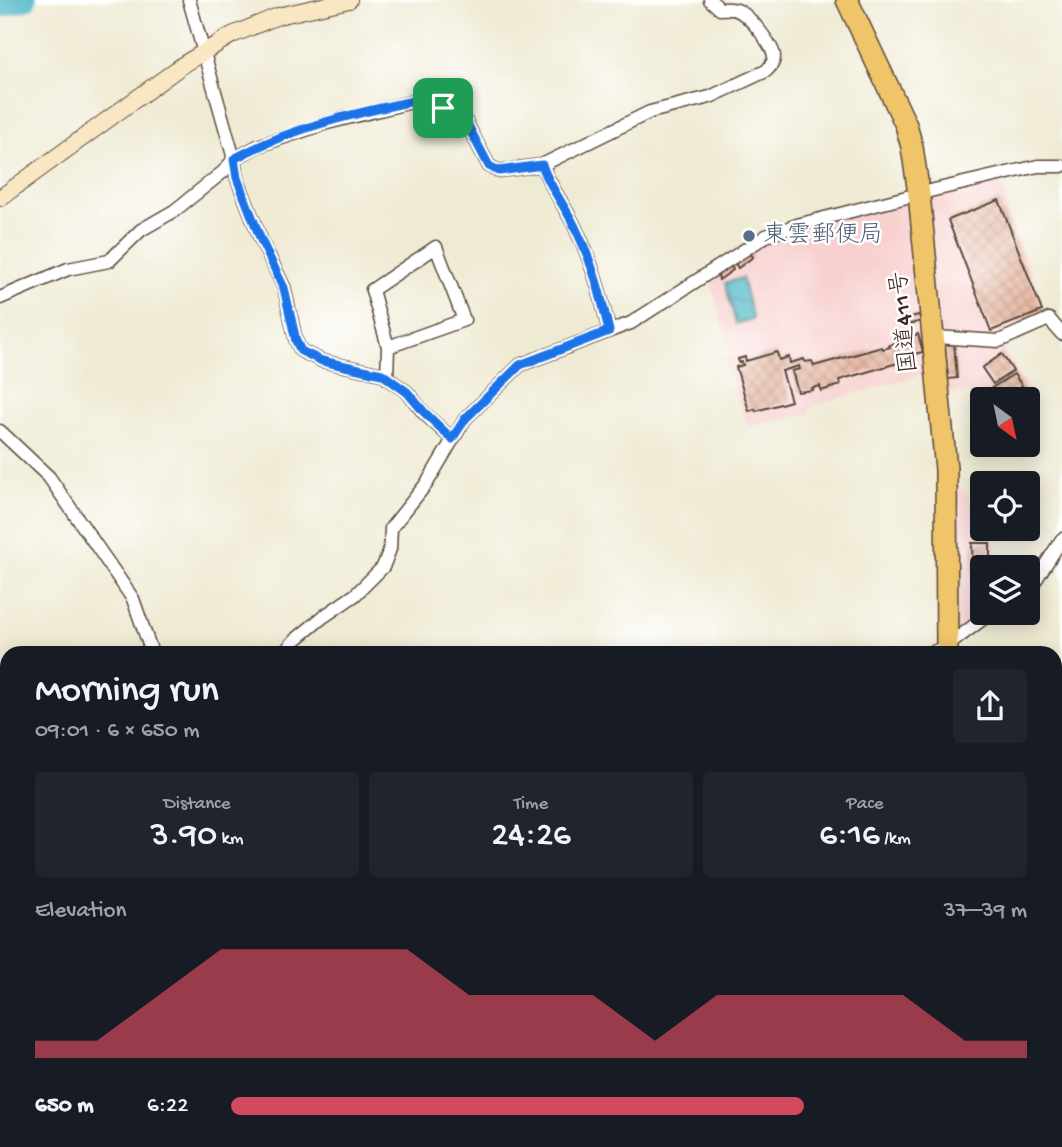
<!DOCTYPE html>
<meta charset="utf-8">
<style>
body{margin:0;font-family:"Gochi Hand","Klee One",sans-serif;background:#20242c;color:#f1f3f6;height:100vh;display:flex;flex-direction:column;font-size:26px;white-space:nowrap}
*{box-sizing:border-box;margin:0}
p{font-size:23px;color:#9ea1a6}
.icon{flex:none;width:38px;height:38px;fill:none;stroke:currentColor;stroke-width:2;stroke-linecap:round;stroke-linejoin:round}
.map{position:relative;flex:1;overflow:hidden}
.sheet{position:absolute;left:0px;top:646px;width:1062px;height:502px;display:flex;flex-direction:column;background:#171b24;border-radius:21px 21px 0 0;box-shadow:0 4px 18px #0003}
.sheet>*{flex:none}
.needle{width:46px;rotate:147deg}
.controls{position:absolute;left:970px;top:387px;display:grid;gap:14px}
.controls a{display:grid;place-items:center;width:70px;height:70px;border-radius:7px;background:#171b24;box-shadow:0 4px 18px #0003;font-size:35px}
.pin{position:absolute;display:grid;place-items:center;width:60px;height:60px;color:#fff;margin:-30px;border-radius:14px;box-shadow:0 4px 10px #0006}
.round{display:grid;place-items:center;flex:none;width:74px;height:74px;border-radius:7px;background:#20242c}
.headline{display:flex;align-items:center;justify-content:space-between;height:119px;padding:0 35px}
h1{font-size:38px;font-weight:600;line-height:52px}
.stats{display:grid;grid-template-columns:repeat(3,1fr);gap:10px;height:119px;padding:7px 35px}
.stats div{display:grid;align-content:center;border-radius:7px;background:#20242c;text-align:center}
.stats b{font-size:35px;font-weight:600}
.stats small{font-size:19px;font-weight:400}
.stats p{font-size:19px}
.chart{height:196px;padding:14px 35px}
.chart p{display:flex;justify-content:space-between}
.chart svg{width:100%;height:126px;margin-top:7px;fill:#d1495b;opacity:.7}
ul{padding:0 35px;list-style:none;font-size:23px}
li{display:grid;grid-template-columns:112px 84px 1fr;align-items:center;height:52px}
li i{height:18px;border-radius:9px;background:#d1495b}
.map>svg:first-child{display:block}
.built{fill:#f7d0cf}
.forest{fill:url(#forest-firs);stroke:#666e42;stroke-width:2}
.water{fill:url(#water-ripples);stroke:#427072;stroke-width:2}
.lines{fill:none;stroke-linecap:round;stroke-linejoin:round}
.river{stroke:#49b5c5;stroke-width:21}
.building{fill:url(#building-cross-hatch)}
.street-casing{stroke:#564739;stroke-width:15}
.secondary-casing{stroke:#564739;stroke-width:18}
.highway-casing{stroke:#564739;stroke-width:24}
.street{stroke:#fff;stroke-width:12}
.secondary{stroke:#f9e7c3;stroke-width:16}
.highway{stroke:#f0c469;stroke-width:21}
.route-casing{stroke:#fff;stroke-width:14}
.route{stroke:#1a73e8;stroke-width:9}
.service-dot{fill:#5c6f8a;stroke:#fff;stroke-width:2.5}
.labels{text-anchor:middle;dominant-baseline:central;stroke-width:5;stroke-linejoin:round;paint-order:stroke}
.service-label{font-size:24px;fill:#4e5e75;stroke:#fff;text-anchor:start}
.street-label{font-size:24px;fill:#3b2a1e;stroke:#fff}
</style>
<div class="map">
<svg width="1062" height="1147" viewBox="0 0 1062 1147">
<defs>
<pattern id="forest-firs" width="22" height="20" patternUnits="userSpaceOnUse" patternTransform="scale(1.75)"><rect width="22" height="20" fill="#90b165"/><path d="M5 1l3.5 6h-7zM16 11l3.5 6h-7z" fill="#779053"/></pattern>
<pattern id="water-ripples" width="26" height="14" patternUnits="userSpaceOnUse" patternTransform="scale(1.75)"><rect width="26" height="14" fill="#49b5c5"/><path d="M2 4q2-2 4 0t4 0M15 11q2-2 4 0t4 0" fill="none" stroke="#3e939f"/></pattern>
<pattern id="building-cross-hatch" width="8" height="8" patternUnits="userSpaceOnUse" patternTransform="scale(1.75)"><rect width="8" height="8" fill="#e4ae96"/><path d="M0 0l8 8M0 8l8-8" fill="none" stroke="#ba8e7a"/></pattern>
</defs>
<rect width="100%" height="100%" fill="#fff"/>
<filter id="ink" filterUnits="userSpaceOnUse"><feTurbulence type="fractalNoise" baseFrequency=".0143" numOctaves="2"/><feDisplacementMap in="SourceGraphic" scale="14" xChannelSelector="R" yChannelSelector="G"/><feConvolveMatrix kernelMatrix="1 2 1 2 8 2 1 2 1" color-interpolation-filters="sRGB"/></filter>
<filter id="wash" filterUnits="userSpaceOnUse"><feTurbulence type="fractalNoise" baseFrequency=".00686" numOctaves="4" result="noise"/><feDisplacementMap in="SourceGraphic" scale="28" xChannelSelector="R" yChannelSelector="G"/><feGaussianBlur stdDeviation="1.57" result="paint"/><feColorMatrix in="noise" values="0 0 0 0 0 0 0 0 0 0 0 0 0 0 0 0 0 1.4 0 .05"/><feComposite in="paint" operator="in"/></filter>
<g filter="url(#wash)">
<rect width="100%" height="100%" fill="#efead3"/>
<path class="built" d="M1000,175L1009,216L1049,319L999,341L1037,404L1027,409V399H982L980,435L968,392L940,393L937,370L812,406L808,414L748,427L723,359L732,356L708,274L766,236Z
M946,469L982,515V528L988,529L998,551L999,567H982V612L947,646Z
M1062,827V954L1055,956V830Z"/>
<path class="forest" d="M537,1141H622V1143L612,1147H537Z"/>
<path class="water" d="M742,278L753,319L736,324L725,283Z"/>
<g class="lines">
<path class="river" d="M0,7L26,0"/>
</g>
<g id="blocks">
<path class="building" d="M999,200L1042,311L991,331L948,220Z
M750,253L753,257L738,268L735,263Z
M731,266L733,270L719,280L718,274Z
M919,315L921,321L908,325L906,318Z
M918,334L923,352L914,354L915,358L839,380L840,385L821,391L820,386L812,388L813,390L798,392L792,371L800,369L799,366L782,371L791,401L756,411L755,409L749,411L736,367L743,365L742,362L739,363L738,359L745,357L746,361L777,352L779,360L789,357L790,363L804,359L805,362L812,361L814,366L882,347L883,349L890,347L889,345Z
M954,344L957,378L948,379L945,345Z
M1002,354L1013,371L993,384L982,368Z
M1014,374L1033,402L1027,405V399H987L994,394L990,389Z
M972,543H990V567H982V586L973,587Z"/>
</g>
</g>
<g filter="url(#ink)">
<use href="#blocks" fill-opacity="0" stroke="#564739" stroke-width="2"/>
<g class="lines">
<g class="street-casing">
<path id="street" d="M189,0L234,159L237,178L261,240L284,287L296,341L301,351L322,361L382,374L407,392L424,413L452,439
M542,165L650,112L710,97L766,71C770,67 774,63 774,57C774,46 747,12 736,10C731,8 725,9 720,9L710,0
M0,298L68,269L109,261L141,230L174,211L223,172L234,159L258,146L327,123L423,99L466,122L489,166L499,171L542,165C550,187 565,206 575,227C592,261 601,295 609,331
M935,337L999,341L1049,319L1062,334
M387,378L388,347L372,290L436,247L464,320L388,347
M0,431L49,477L109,564L133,599L152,653
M1027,586L1035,581L1062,539
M284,653L294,641L323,617L355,595L383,567L390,549L391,528L427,483L465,419L520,365L631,323L766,236L797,225L934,190L1038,166H1062
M931,653L947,646L992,612
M1055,830L1062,827
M0,942L7,949
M0,1128L7,1122
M282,1141L283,1147"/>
</g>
<g class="secondary-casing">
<path id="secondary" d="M0,198L184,64L232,35L278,16L349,0"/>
</g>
<g class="highway-casing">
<path id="highway" d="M847,0L906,125L912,147L919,194L946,469L947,653
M1055,1004L1062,1018"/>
</g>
<use href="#street" class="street"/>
<use href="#secondary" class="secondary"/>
<use href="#highway" class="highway"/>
</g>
</g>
<g class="lines" filter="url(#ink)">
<g class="route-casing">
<path id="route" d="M423,99L443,108L466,122L489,166L499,171L542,165C550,188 565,206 575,227C592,261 601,295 609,331L520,365L465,419L452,439L424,412L407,392L382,374L322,361L301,351L296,341L284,288L261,240L237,178L234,159C291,127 360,112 423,99Z"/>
</g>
<use href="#route" class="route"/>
</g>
<circle class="service-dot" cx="749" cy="236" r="7"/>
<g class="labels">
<g class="service-label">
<text x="763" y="236">東雲郵便局</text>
</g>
<g class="street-label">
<text transform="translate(906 322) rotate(-96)">国道411号</text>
</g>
</g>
</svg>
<div class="controls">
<a><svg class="needle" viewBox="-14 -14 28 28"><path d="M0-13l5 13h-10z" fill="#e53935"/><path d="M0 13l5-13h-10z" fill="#9ea1a6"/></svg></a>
<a><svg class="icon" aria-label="locate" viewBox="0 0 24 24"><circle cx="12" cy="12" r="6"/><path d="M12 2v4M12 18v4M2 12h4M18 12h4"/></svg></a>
<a><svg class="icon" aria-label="layers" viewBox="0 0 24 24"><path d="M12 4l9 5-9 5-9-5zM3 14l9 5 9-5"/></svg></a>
</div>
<div class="pin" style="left:443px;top:108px;background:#1e9e55"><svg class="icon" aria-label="arrive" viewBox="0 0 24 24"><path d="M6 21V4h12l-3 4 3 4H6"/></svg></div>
<section class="sheet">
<div class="headline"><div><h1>Morning run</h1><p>09:01 · 6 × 650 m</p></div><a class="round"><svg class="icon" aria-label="share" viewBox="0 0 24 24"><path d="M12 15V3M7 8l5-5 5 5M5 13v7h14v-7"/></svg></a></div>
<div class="stats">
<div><p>Distance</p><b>3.90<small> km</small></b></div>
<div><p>Time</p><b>24:26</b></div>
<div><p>Pace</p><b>6:16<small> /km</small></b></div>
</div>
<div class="chart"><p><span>Elevation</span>37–39 m</p>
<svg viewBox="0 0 160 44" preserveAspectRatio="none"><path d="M0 44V38L10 38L20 22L30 6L40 6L50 6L60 6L70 22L80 22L90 22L100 38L110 22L120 22L130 22L140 22L150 38L160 38V44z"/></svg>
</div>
<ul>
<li><b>650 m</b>6:22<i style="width:72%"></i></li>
</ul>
</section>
</div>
